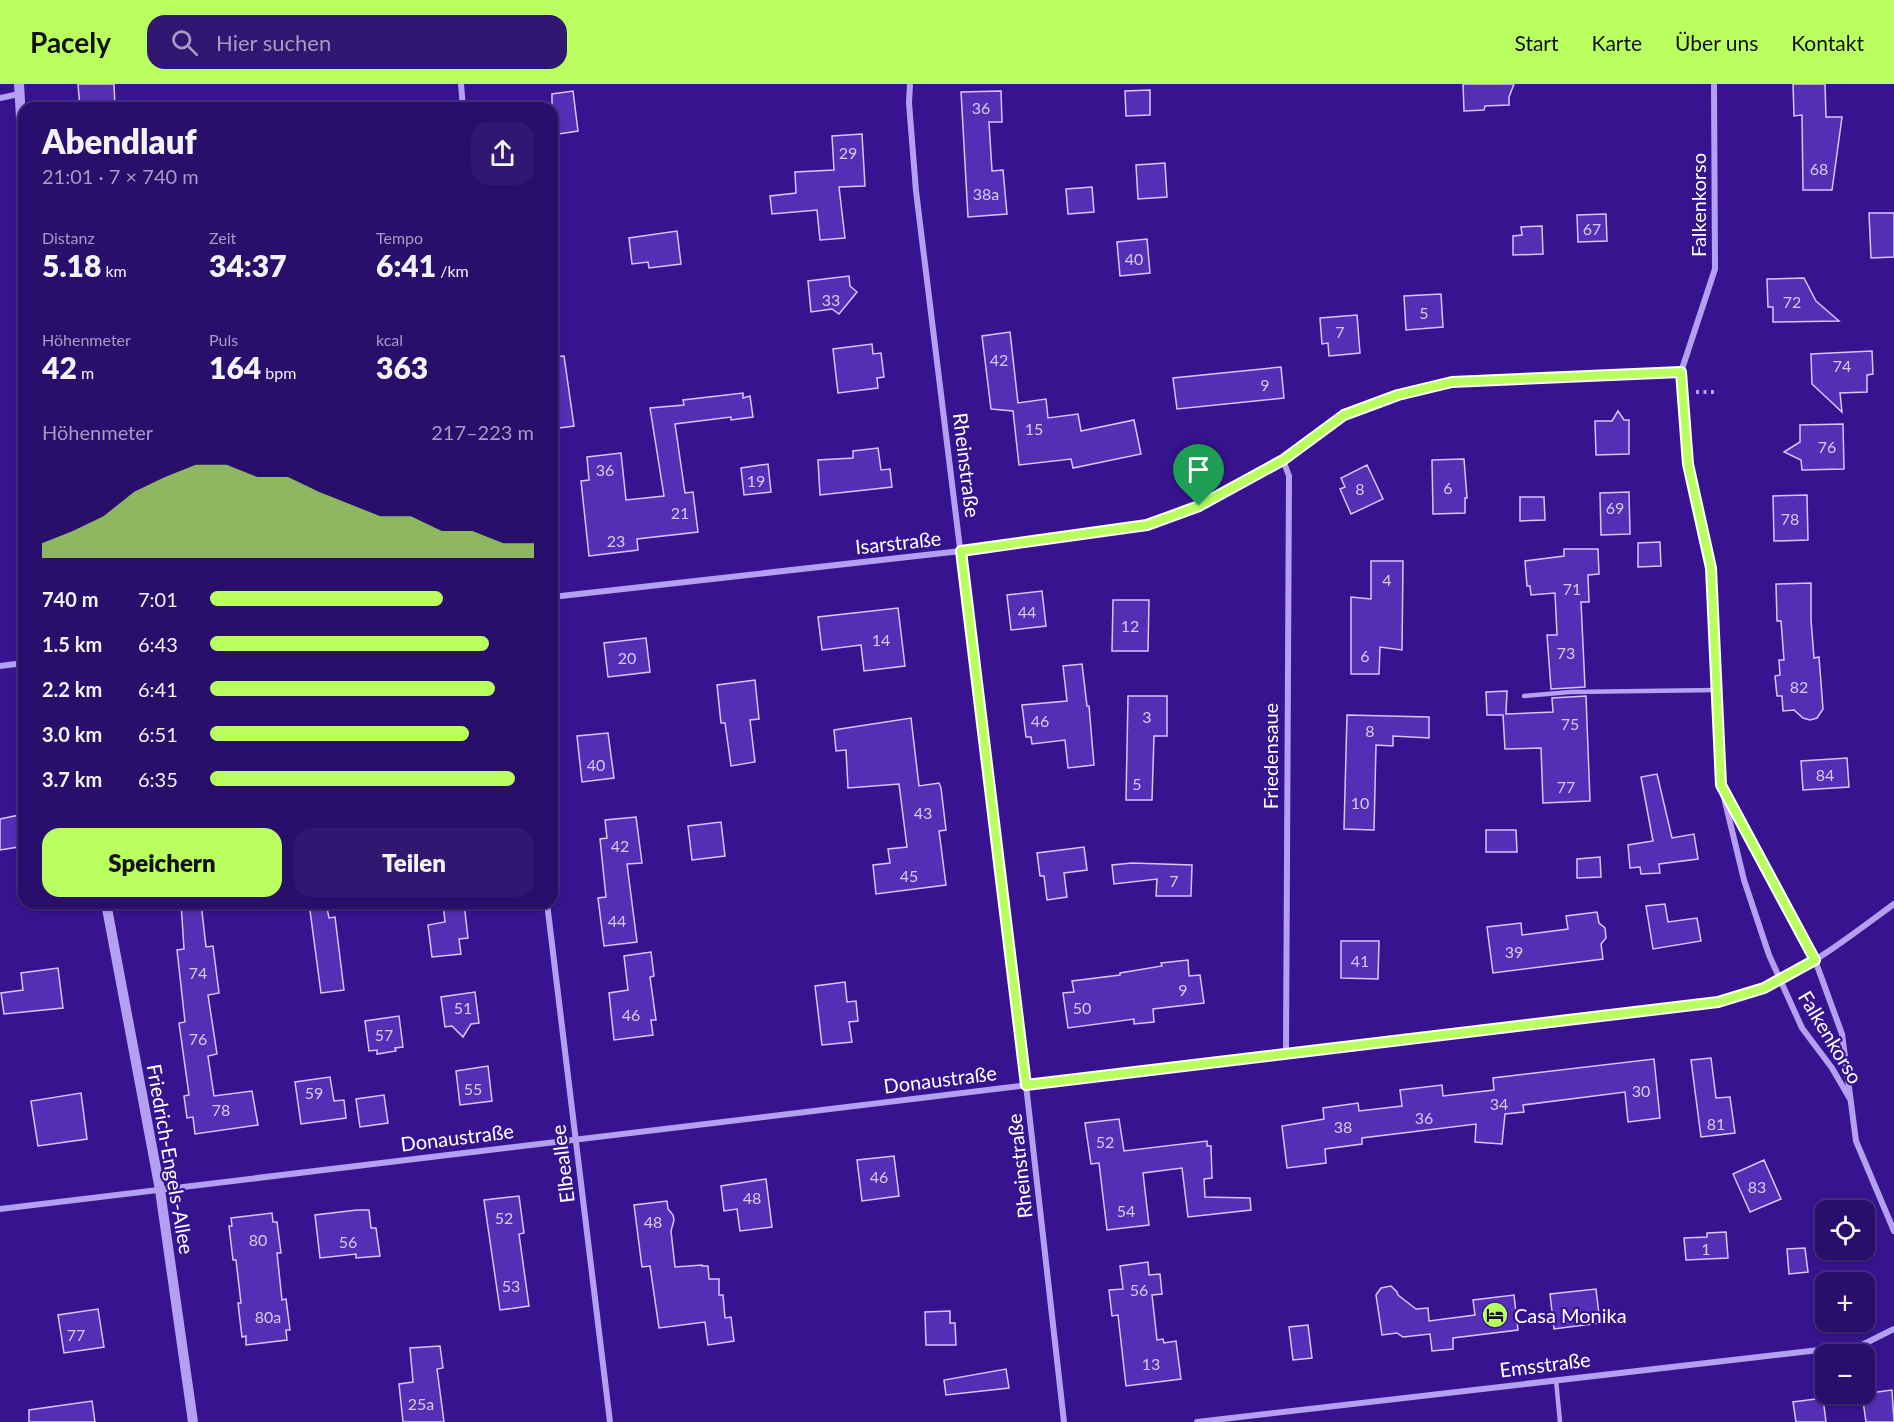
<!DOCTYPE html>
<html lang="de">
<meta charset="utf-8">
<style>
body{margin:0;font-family:Lato,sans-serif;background:#311772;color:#f1f3f6;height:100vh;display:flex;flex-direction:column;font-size:22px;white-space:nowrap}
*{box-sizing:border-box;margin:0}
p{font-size:20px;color:#a59cc2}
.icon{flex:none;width:33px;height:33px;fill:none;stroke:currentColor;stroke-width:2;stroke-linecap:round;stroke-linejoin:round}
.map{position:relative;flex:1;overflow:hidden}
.drawer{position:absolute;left:18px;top:18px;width:540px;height:807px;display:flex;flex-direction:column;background:#290e6c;border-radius:18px;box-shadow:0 2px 4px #0004,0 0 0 2px #452e7f}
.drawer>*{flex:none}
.buttons{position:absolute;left:1815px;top:1116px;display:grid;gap:12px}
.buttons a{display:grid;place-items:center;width:60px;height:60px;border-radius:12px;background:#290e6c;box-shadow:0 2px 4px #0004,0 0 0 2px #452e7f;font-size:30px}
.pin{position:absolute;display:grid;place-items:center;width:51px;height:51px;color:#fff;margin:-62px -26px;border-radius:50% 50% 50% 0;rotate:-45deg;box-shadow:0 0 6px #0007}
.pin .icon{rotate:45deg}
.round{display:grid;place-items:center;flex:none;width:63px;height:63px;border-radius:18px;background:#311772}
.summary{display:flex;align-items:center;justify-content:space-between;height:102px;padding:0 24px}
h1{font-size:33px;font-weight:800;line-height:45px}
.figures{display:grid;grid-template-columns:repeat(3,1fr);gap:9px;height:102px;padding:6px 24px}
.figures div{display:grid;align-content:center}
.figures b{font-size:30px;font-weight:800}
.figures small{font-size:16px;font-weight:400}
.figures p{font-size:16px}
.chart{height:168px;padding:12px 24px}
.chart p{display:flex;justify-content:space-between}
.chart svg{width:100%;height:108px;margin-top:6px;fill:#b9ff5f;opacity:.7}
.action{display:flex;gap:12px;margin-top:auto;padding:12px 24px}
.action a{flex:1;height:69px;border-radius:18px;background:#b9ff5f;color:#111;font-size:24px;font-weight:800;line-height:69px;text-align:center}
.action a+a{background:#311772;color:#f1f3f6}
ul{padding:0 24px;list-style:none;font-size:20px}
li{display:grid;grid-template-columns:96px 72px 1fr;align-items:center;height:45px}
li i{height:15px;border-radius:8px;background:#b9ff5f}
header{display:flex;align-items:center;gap:36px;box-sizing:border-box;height:84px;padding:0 30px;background:#b9ff5f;color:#111}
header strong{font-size:28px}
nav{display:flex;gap:33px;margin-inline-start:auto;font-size:21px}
.search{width:420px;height:54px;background:#311772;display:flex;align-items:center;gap:15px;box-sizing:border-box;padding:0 21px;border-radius:18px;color:#a59cc2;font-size:22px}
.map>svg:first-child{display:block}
.building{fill:#542eb4;stroke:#d5c6fc;stroke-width:1.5}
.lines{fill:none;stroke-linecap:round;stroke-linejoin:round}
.path{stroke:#b59ff1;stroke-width:4;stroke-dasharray:3 4.5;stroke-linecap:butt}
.service{stroke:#b59ff1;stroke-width:4.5}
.minor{stroke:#b59ff1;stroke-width:6}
.tertiary{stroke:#b59ff1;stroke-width:10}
.route-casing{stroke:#fff;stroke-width:12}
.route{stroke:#b9ff5f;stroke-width:8}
.labels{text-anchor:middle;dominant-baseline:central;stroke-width:4.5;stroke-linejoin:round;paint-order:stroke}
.number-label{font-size:16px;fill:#d4cbec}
.street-label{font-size:20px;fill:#fff;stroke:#371390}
.poi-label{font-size:20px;fill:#fff;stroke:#371390;text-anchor:start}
</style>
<header>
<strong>Pacely</strong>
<div class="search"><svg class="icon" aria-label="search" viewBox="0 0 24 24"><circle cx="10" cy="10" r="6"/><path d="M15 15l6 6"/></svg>Hier suchen</div>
<nav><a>Start</a><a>Karte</a><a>Über uns</a><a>Kontakt</a></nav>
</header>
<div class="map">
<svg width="1894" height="1338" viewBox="0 0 1894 1338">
<rect width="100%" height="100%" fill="#371390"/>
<path class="building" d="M78,0H114L115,24H80Z
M1463,0H1514L1509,13V21L1485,22L1484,26L1464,27Z
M1793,0H1825L1826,33H1842L1832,106H1803L1802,31L1794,32Z
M1150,6V31L1126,32L1125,7Z
M573,7L578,47L552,51V10Z
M1001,7L1002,38H989L992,87L1003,86L1007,130L968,133L961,8Z
M862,50L865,102L839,103L845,154L820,156L817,126L772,130L770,112L796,109L795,88L834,86L832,52Z
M1165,79L1167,113L1138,115L1136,81Z
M1092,103L1094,128L1068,130L1066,105Z
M1869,129H1894V173L1871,174Z
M1606,130L1607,157L1578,158L1577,131Z
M1542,142L1543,170L1513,171V152L1522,151L1521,143Z
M677,147L681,180L649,184L648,178L632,180L629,154Z
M1147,155L1150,189L1120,192L1117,158Z
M849,192L850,202L857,208L839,230L832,225L811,228L808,197Z
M1804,194L1816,217L1839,237L1773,238V223H1768L1767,195Z
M1441,210L1443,243L1406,246L1404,212Z
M1357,231L1360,269L1329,272L1328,259L1322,260L1320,234Z
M1010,248L1018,319L1046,315L1048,334L1078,330L1081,347L1134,336L1141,370L1073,384L1071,375L1019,381L1013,327L991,325L982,252Z
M872,260L873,270L881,269L884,293L877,294L878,304L838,309L833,265Z
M1872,267L1873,290L1867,291V308L1840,309L1842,328L1812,300L1811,270Z
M564,272L574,342L552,345V273Z
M1281,283L1284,314L1177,325L1173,294Z
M743,309V314L750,312L753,333L731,336V333L675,340L685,409L693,408L698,448L637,455L638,466L589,472L581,397L589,396L587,373L621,369L626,416L664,412L650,324L684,321L683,316Z
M1618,327L1624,336H1629V370L1596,371L1595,337H1612Z
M1843,340L1844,385L1802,386L1801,376L1784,368L1800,358V341Z
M878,364L881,386L890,385L892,403L820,411L818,376L853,374V367Z
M1464,375L1467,414H1465V429L1433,430L1432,376Z
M768,380L771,408L744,411L741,384Z
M1367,381L1383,415L1351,430L1340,405L1345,403L1341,394Z
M1629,408L1630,450L1601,451L1600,409Z
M1807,411L1808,456L1774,457L1773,412Z
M1520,413H1544L1545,436L1520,437Z
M1660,458L1661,482L1638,483V459Z
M1564,465H1598L1599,490L1588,491L1589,518H1581L1585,603L1551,605L1547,551H1557L1555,509L1531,511L1530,502H1527L1525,477L1564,472Z
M1371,477H1403L1402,566L1380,563L1379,590H1351V513L1371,515Z
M1811,499V536L1814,574L1819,573L1823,625L1817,634L1810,636L1803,634L1794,626L1783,627L1782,612H1777L1775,592L1780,591L1779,576H1784L1781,537H1777L1776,500Z
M1042,507L1046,542L1011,546L1007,511Z
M1113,516H1149L1148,567H1112Z
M898,524L905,582L864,587L861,561L822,566L818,533Z
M646,554L650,588L608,593L604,559Z
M1082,580L1087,622H1089L1094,681L1068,684L1065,656L1032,660L1031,653H1026L1022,621L1067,617L1063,582Z
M755,596L759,635L750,636L755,678L731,682L725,639H721L717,601Z
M1507,607L1506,630L1553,628L1552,614L1586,612L1590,717L1543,719L1541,664L1505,665L1503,631H1487L1486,608Z
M1128,612H1167V652H1154L1152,716H1126Z
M1347,631L1429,633V654L1393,652V662L1376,661L1374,746L1344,745Z
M911,634L919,702L939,699L941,704L946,746L939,747L946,801L876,810L873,781L890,779L888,765L907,763L899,700L848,704L846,666L836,667L834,646Z
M608,649L614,694L582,698L577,652Z
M1847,674L1849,703L1803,706L1801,677Z
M1657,690L1672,754L1694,750L1698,775L1659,780L1660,789L1641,790L1640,783L1630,784L1628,761L1653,757L1641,693Z
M24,730V762L0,766V735Z
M636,733L642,779L627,780L637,858L604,862L598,814L606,813L600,755L607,754L605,736Z
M721,738L725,772L692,776L688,742Z
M1486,746H1516L1517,768H1486Z
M1084,763L1087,786L1064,789L1067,813L1047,816L1044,792H1040L1037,769Z
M1600,773L1601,793L1577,794V775Z
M1132,779L1192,781L1191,812H1156L1157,795L1114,800L1112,781Z
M181,819H201L206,863L213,862L219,909L208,911L217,970L208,972L214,1012L252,1007L258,1041L195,1050L193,1033L187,1034L184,1012L189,1011L179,939L185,938L177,866L184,865Z
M309,819H326L329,834L335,833L344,906L321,909Z
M443,819H464L468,854L459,855L461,870L432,873L428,841L445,838Z
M1665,820L1668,838L1697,834L1701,857L1653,865L1646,822Z
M1597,828L1599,839L1605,844L1606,854L1601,860L1603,875L1493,889L1487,843L1521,839L1522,851L1568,845L1566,832Z
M1341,857H1379L1378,895L1341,894Z
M651,868L654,892L650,893L656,936H651L653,951L614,956L609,909L628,906L624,872Z
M1188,876L1189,892L1200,891L1204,919L1153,925L1154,938L1134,940V935L1068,944L1063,909L1074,908L1072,897L1120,891V889L1162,882L1161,879Z
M58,884L63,924L4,930L1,909L23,906L21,889Z
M845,898L847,918L856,917L858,937L849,938L852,958L822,961L815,902Z
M475,908L479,939L471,940L463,953L452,942L445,943L441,913Z
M399,932L403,963L395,964L396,967L377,970V966L369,967L365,937Z
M1711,974L1716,1014L1730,1013L1735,1049L1701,1053L1691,976Z
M1654,975L1660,1034L1628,1038L1625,1008L1523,1021L1524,1028L1505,1030L1502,1060L1475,1058L1476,1040L1362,1054V1060L1325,1065L1326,1079L1287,1084L1282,1042L1324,1035L1323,1024L1358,1019L1359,1027L1402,1022L1400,1006L1442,1001L1443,1012L1494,1006L1493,994Z
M488,982L492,1017L460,1021L456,987Z
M330,993L334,1017L344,1016L346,1034L301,1040L295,998Z
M81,1009L87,1055L38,1062L31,1017Z
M384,1011L388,1039L360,1043L356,1015Z
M1119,1035L1124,1067L1207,1057V1062H1211L1212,1094L1204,1095L1205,1113L1250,1114L1251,1126L1188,1133L1182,1084L1143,1089L1149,1141L1107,1146L1099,1079L1091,1080L1085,1039Z
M894,1072L899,1112L862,1117L857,1076Z
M1764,1076L1781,1115L1750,1128L1733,1090Z
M766,1095L772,1143L740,1147L737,1125L724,1127L721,1102Z
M519,1112L524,1149L519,1150L529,1222L500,1226L484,1116Z
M667,1117L668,1125L673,1131L674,1136L671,1147L675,1183L702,1181V1182H708L709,1195H719V1211H723L725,1234L731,1233L734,1257L708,1261L705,1238L659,1244L650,1182L642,1183L634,1121Z
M357,1126H369L371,1144H376L380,1172L356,1174V1170L320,1174L315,1131Z
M272,1129L273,1138H277L281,1169H277L282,1216L286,1215L290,1246H286L287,1256L246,1261V1252L242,1253L238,1219H241L236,1176H233L229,1142H232L231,1134Z
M1726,1148L1728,1174L1686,1176L1684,1154L1707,1153V1149Z
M1805,1164L1808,1188L1789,1190L1787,1165Z
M1148,1178L1149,1191L1160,1190L1162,1210L1152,1211L1157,1256L1163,1255L1164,1259L1176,1257L1181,1295L1126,1302L1118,1231L1112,1232L1109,1206L1123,1205L1120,1182Z
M1391,1202L1397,1208L1398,1211L1416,1225L1428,1224L1429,1237L1475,1231L1473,1216L1514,1211L1518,1246L1453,1254V1265L1432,1267L1430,1250L1403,1253L1397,1249L1382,1251L1376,1211L1381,1204Z
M1596,1205L1600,1239L1554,1245L1550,1210Z
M98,1225L104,1263L64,1269L58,1231Z
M950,1227V1239H955L956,1261H926L925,1228Z
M1308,1241L1312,1274L1293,1276L1289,1243Z
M440,1262L443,1284L437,1285L444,1338H403L399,1300L413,1298L410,1264Z
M1006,1285L1009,1304L946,1311L944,1296Z
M1892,1306L1894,1338H1866L1862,1310Z
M1823,1314L1826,1338H1796L1793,1318Z
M92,1317L95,1338H29V1326Z"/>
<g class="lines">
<path class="path" d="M1696,308H1716"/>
<path class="service" d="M1524,612L1570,608L1717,606
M1556,1296L1560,1338"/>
<path class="minor" d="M461,0L463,24
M910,0L909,19L916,107L1026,1001L1064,1338
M1714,0L1715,185L1681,288L1688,380L1711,484L1721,701L1744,796L1769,871L1802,944L1832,984L1850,1015
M0,14L19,10
M1283,376L1289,392L1286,969
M552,513L961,467L1147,441L1199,422L1283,376L1344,331L1398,311L1452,298L1681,288
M0,582L24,579
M1726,710L1815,876L1842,950L1856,1057L1894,1147
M547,819L610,1338
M0,1125L1718,918C1739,912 1760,907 1779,897C1820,876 1857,847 1894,820
M1197,1338L1862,1261L1894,1245"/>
<path class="tertiary" d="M19,0L24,85
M106,819L160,1106L193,1338"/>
</g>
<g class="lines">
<g class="route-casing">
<path id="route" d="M1681,288L1688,380L1711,484L1721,701L1815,876L1764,904L1718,918L1026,1001L961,467L1147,441L1199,422L1283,376L1344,331L1398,311L1452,298Z"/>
</g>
<use href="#route" class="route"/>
</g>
<defs>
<g id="hotel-disc" transform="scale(1.35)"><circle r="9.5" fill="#b9ff5f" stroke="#371390"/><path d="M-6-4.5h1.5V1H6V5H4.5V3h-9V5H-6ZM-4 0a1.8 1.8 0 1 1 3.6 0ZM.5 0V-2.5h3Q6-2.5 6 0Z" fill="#111"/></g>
</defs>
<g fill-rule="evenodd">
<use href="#hotel-disc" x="1495" y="1231"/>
</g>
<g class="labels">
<g class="number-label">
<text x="981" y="23">36</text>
<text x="848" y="68">29</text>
<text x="1819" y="84">68</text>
<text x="986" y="109">38a</text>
<text x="1592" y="144">67</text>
<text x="1134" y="174">40</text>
<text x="831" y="215">33</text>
<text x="1792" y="217">72</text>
<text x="1424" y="228">5</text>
<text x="1340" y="247">7</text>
<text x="999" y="275">42</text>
<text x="1842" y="281">74</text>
<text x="1265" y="300">9</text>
<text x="1034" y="344">15</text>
<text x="1827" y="362">76</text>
<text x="605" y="385">36</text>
<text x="756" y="396">19</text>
<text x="1448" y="403">6</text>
<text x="1360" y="404">8</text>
<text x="1615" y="423">69</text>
<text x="680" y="428">21</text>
<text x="1790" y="434">78</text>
<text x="616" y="456">23</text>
<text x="1387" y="495">4</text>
<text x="1572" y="504">71</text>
<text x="1027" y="527">44</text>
<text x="1130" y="541">12</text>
<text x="881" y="555">14</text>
<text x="1566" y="568">73</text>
<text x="1365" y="571">6</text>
<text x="627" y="573">20</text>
<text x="1799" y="602">82</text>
<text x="1147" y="632">3</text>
<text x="1040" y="636">46</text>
<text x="1570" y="639">75</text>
<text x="1370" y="646">8</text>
<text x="596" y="680">40</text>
<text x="1825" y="690">84</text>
<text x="1137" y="699">5</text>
<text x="1566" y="702">77</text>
<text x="1360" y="718">10</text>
<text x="923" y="728">43</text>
<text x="620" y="761">42</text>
<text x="909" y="791">45</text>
<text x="1174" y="796">7</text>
<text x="617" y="836">44</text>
<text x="1514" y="867">39</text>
<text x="1360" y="876">41</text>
<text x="198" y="888">74</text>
<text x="1183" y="905">9</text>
<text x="463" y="923">51</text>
<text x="1082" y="923">50</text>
<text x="631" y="930">46</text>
<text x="384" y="950">57</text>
<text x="198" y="954">76</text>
<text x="473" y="1004">55</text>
<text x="1641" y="1006">30</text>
<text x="314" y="1008">59</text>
<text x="1499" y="1019">34</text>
<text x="221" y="1025">78</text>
<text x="1424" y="1033">36</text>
<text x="1716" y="1039">81</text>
<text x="1343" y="1042">38</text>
<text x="1105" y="1057">52</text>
<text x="879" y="1092">46</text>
<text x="1757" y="1102">83</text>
<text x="752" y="1113">48</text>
<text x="1126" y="1126">54</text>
<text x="504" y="1133">52</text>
<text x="653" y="1137">48</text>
<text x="258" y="1155">80</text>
<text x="348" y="1157">56</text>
<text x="1706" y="1164">1</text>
<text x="511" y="1201">53</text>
<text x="1139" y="1205">56</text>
<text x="268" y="1232">80a</text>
<text x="76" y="1250">77</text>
<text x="1151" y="1279">13</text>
<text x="421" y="1319">25a</text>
</g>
<g class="street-label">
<text transform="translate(1698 121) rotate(-90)">Falkenkorso</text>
<text transform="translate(967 381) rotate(83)">Rheinstraße</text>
<text transform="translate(898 458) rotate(-6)">Isarstraße</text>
<text transform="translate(1270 672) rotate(-90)">Friedensaue</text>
<text transform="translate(1831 953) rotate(59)">Falkenkorso</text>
<text transform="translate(940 995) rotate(-7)">Donaustraße</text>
<text transform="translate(457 1053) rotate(-7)">Donaustraße</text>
<text transform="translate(171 1075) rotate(80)">Friedrich-Engels-Allee</text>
<text transform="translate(562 1080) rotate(-97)">Elbeallee</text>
<text transform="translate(1019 1082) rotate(-96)">Rheinstraße</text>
<text transform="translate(1545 1280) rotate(-7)">Emsstraße</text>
</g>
<g class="poi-label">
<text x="1514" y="1231">Casa Monika</text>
</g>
</g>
</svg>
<div class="buttons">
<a><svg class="icon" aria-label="locate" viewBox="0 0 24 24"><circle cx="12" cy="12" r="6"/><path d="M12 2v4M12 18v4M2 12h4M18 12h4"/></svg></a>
<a>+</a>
<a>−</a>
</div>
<div class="pin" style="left:1199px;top:422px;background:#1e9e55"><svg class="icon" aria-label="arrive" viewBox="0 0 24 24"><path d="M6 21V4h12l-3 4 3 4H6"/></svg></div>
<section class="drawer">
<div class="summary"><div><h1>Abendlauf</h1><p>21:01 · 7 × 740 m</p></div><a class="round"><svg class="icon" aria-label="share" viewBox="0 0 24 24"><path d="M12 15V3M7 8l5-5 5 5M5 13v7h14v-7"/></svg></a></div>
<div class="figures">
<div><p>Distanz</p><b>5.18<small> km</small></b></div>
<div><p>Zeit</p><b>34:37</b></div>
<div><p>Tempo</p><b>6:41<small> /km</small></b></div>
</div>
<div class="figures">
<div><p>Höhenmeter</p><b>42<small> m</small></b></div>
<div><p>Puls</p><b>164<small> bpm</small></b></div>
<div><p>kcal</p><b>363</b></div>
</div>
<div class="chart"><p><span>Höhenmeter</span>217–223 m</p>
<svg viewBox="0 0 160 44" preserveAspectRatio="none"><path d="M0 44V38L10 33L20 27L30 17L40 11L50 6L60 6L70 11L80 11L90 17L100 22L110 27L120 27L130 33L140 33L150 38L160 38V44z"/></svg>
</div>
<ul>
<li><b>740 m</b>7:01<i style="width:72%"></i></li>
<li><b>1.5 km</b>6:43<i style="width:86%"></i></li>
<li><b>2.2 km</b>6:41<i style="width:88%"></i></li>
<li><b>3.0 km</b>6:51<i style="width:80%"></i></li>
<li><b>3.7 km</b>6:35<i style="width:94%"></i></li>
</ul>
<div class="action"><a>Speichern</a><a>Teilen</a></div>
</section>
</div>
